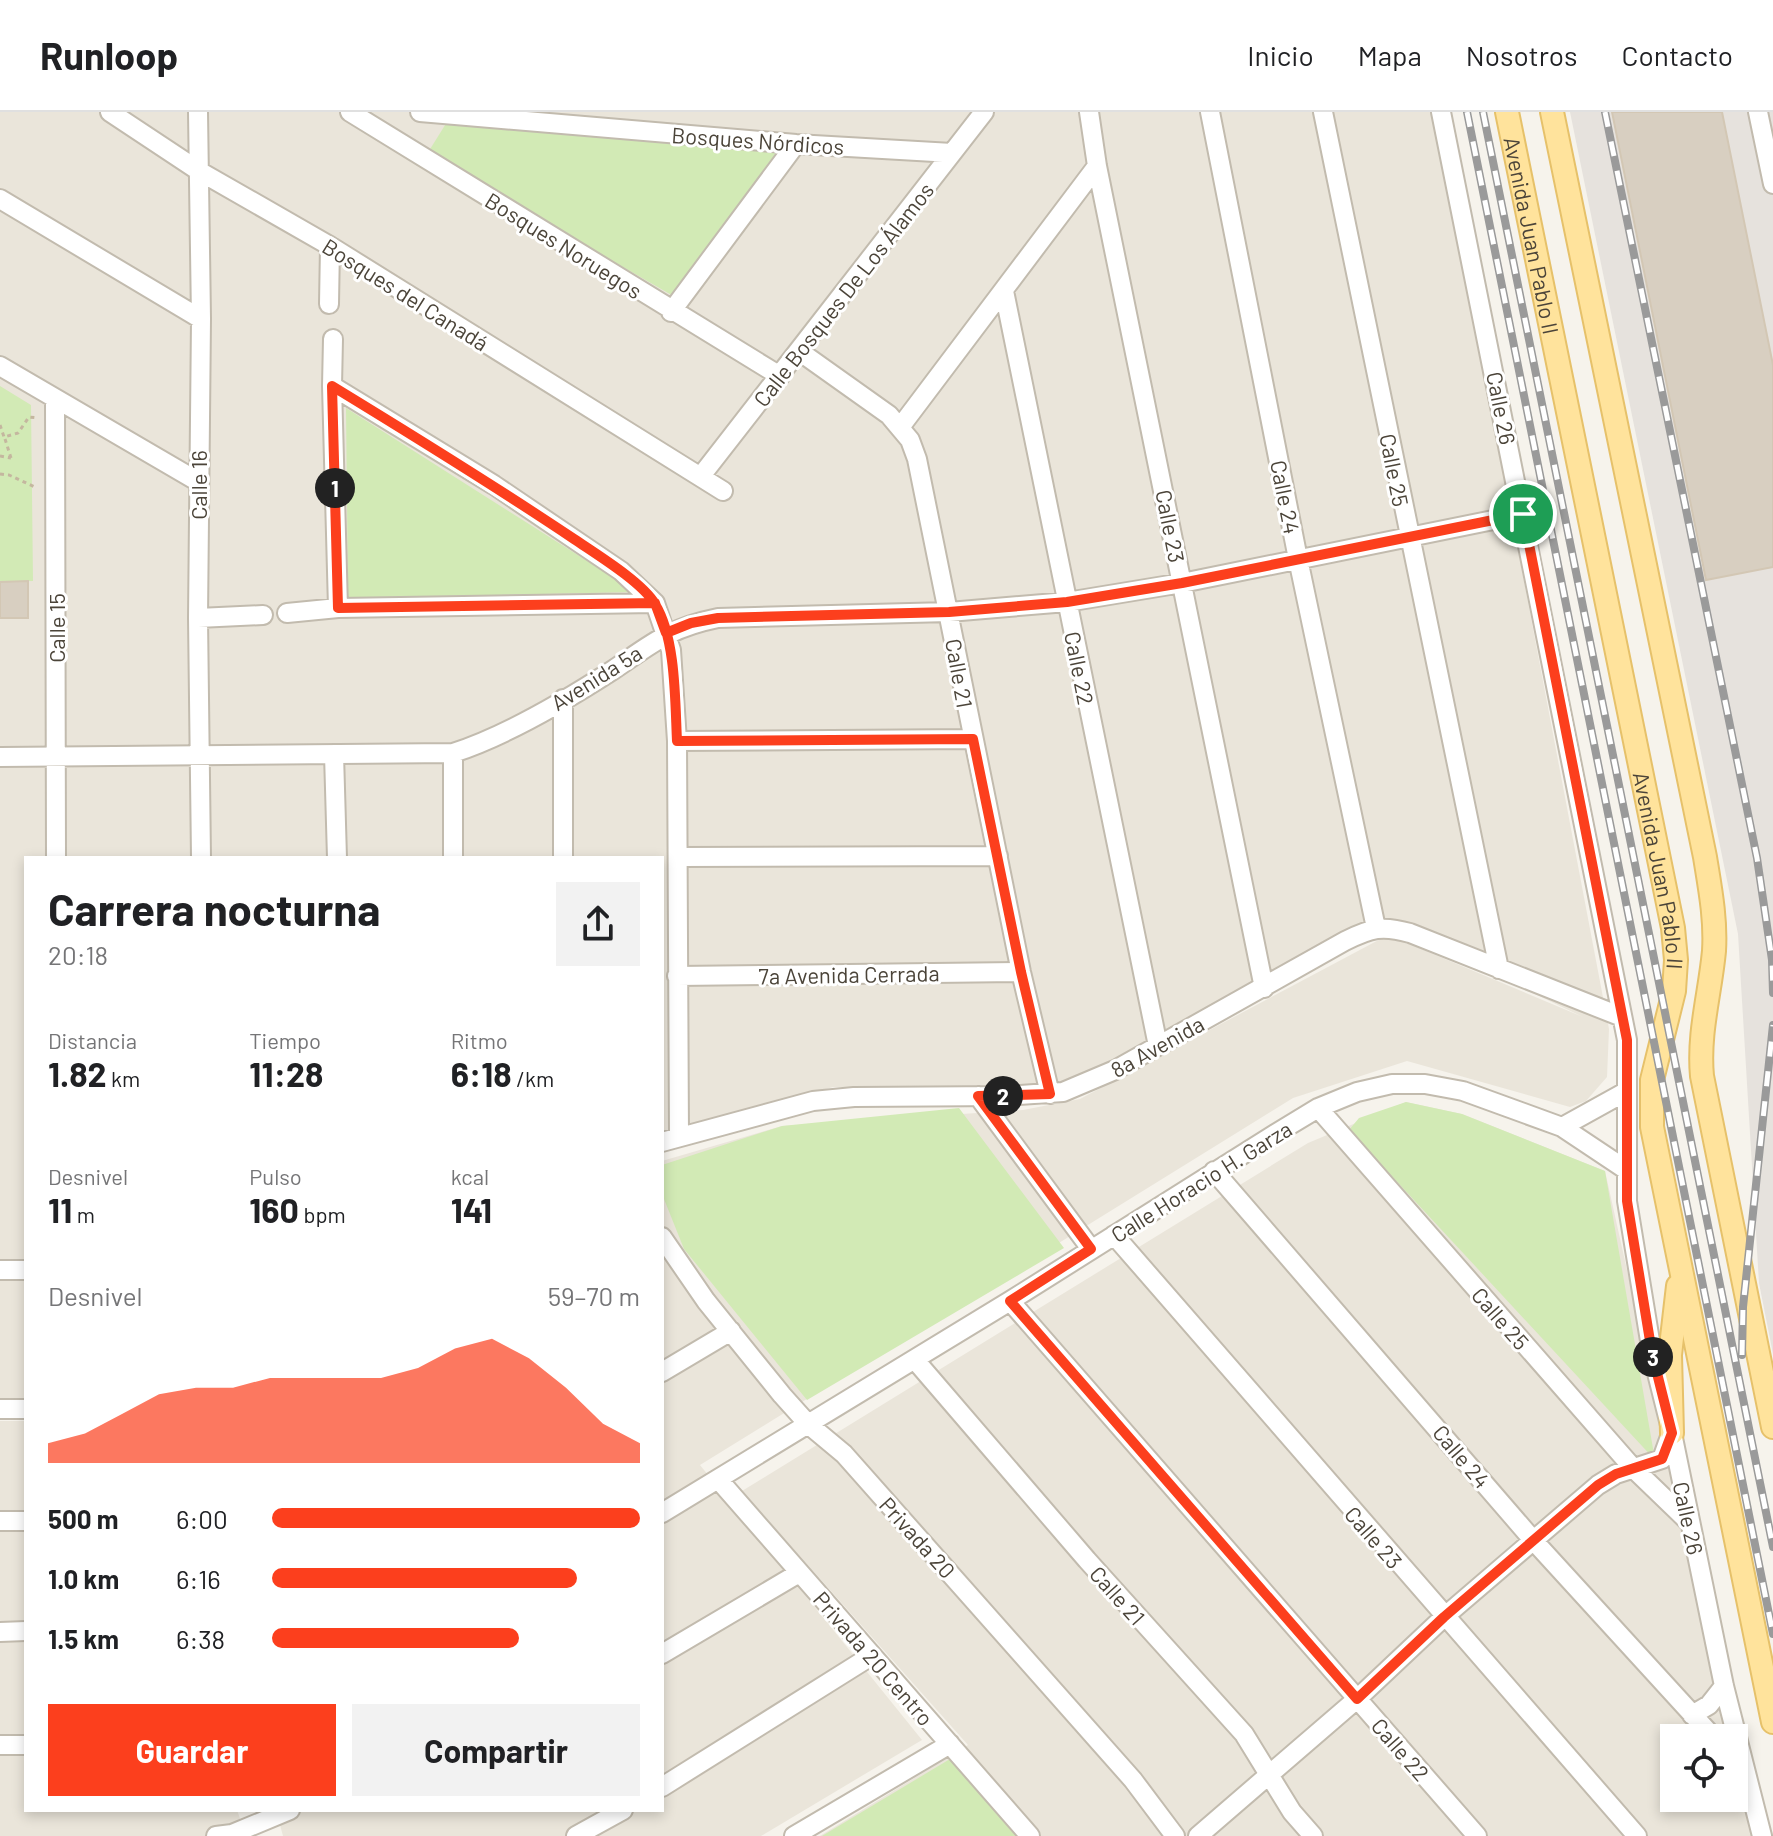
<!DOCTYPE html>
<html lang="es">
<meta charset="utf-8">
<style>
body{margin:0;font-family:Barlow,sans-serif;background:#f2f2f2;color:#202124;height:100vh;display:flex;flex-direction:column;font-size:30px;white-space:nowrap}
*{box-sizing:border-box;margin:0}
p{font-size:26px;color:#757577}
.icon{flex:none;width:44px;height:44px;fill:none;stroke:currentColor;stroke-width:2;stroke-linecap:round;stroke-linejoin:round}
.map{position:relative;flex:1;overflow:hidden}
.panel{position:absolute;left:24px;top:744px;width:640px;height:956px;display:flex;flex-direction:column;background:#fff;border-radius:0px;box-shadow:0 4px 12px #0003}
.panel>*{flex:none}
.controls{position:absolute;left:1660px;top:1612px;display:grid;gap:16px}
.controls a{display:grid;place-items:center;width:88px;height:88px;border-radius:0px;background:#fff;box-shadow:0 4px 12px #0003;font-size:40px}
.pin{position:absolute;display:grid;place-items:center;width:68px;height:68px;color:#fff;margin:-34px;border:4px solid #fff;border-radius:50%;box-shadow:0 2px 8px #0007}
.km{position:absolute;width:40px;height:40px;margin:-20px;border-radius:50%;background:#222;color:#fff;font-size:22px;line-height:40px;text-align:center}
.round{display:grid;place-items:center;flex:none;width:84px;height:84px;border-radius:0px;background:#f2f2f2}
.headline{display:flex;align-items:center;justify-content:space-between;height:136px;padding:0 24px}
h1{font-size:44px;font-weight:700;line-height:60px}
.stats{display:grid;grid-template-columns:repeat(3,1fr);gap:12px;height:136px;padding:8px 24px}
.stats div{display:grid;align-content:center}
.stats b{font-size:34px;font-weight:700}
.stats small{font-size:22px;font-weight:400}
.stats p{font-size:22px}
.chart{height:224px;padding:16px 24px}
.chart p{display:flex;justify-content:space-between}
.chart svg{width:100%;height:144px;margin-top:8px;fill:#fc3f1d;opacity:.7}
.button{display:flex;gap:16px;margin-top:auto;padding:16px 24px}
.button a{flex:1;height:92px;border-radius:0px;background:#fc3f1d;color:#fff;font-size:32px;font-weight:700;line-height:92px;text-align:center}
.button a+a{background:#f2f2f2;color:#202124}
ul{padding:0 24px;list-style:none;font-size:26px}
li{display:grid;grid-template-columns:128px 96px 1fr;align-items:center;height:60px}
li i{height:20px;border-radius:10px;background:#fc3f1d}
header{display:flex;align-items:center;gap:48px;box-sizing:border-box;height:112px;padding:0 40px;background:#fff;border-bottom:2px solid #e0e0e0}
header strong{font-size:38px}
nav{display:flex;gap:44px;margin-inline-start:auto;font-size:28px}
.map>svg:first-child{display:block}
.residential{fill:#eae5da}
.industrial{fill:#e6e2dd}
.green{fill:#d2eab5}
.building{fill:#d8cfc1;stroke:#d3c7b4;stroke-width:2}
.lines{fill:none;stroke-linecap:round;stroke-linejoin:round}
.minor-casing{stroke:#c2bbae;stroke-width:22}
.major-casing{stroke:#e6c16a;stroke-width:26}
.path{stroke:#c4b79f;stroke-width:3;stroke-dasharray:4 4;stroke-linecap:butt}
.minor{stroke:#fff;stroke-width:18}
.major{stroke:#ffe39c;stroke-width:22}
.rail-casing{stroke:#9a9a9a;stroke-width:8}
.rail{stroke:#fff;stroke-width:5;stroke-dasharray:15;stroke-linecap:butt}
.route-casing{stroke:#fff;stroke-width:16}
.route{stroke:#fc3f1d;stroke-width:10}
.labels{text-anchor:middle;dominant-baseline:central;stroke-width:6;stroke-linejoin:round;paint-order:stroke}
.street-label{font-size:22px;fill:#4b4439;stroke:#fff}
</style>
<header>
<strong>Runloop</strong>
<nav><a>Inicio</a><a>Mapa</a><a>Nosotros</a><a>Contacto</a></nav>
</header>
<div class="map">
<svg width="1773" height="1724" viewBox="0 0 1773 1724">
<rect width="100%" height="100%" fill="#f6f3ec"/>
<path class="residential" d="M0,0H1435L1609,917L1607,965L1586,989L1570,995L1407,949L1293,986L700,1353L922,1628L761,1724H283L276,1698H662V1049L782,1014L1023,998L1080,987L1388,823L1583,905L1378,807L1076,968L1013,978L833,975L662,1024V746H26V1292H0Z
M1406,990L1462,1002L1605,1059L1731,1626H1674V1686H1734V1639L1753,1724H820L968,1633L742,1379L1308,1031Z
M0,1309H26V1698H237L246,1724H0Z"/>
<path class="industrial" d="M1570,0H1773V1242L1759,1171L1738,822Z"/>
<path class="green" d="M447,10L778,38L675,185L427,42Z
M0,274L31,293L33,469L0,470Z
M346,296L636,480L348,486Z
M1406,990L1462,1002L1605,1059L1655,1348L1349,1018L1359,1006Z
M959,996L1064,1136L807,1288L684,1137L662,1082V1053L782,1014Z
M950,1647L1016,1724H822Z"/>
<path class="building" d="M1612,0H1722L1773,253V455L1706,468Z
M28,469V506H0V470Z"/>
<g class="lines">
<g class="minor-casing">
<path id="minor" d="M110,0L199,59L330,134L723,379
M198,0L201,207L198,506L201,746
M350,0L780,264
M420,0L796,32L952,41
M1089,0L1097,54L1264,876
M1210,0L1298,447L1376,816
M1323,0L1499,857
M1441,0L1627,928V1089L1652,1241L1672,1321L1724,1574L1762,1724
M1758,0L1773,72
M0,87L201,207
M1004,179L1158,934
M329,192L330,134
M671,200L796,32
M333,227L332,274L338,496
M799,239L889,303L910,328L917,347L1021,860L1050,982
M0,254L197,369
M332,274L494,373L621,459L655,491L671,538L677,629L679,1025
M55,287L56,746
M901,314L1097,54
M701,364L984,0
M287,501L338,496L655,491
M198,506L263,503
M677,629L973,627
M453,641V746
M334,642L337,746
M0,645L453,641C506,624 565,589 613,558C653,531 669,516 718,506L949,500L1067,490L1182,471L1523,402
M679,745L998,744
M563,746V587
M677,864L1021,860
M978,984L1091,1137
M1318,996L1633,1356L1690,1411
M1562,1015L1627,979
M662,1030L813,989L854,985L1005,984L1063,980L1115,958L1345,829C1371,816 1382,813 1410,821L1622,905
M1214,1059L1533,1428L1714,1626
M1114,1123L1637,1724
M662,1125L706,1189L782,1283L808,1312L844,1342L1133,1668L1175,1724
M0,1158H26
M1010,1189L1477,1724
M915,1248L1087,1448L1244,1622L1292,1700L1313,1724
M662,1260L731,1219
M0,1297H26
M718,1367L1030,1724
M662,1401L1010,1189L1275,1022L1318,996L1357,980L1392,972H1425L1463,979L1562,1015L1625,1057
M0,1409H26
M0,1520L26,1519
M662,1542L799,1461
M1692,1603L1709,1593L1724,1574
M0,1633H26
M662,1675L871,1544
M216,1724L232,1722L290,1698
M576,1724L623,1698
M794,1724L950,1632
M1198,1724L1357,1587L1444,1505L1598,1373L1616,1362L1662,1347L1671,1322"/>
</g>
<g class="major-casing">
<g id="major">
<path id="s1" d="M1507,0L1673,816L1676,848L1674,879L1652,968V1015L1773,1610"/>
<path d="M1552,0L1705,745C1710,776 1716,807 1714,839C1710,882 1698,921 1702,964L1773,1315"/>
<path d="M1672,1321L1670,1243L1678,1174"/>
</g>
</g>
<path class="path" d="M0,313L4,325L18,321L29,305L38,306
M5,327L11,346
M0,344L11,346
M0,362L9,363L37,376"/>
<use href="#minor" class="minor"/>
<use href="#major" class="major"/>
<g class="rail-casing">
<path id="rail" d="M1467,0L1773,1522
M1483,0L1773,1435
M1605,0L1757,746L1772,848L1773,881
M1742,1243L1743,1195L1773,913"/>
</g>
<use href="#rail" class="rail"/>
</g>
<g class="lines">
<g class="route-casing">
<path id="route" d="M1523,402L1182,471L1067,490L949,500L718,506L691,511L666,521L655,491L338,496L332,274C414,324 495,374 574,427C596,442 642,470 655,492C676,526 675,589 677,629L973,627L1021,860L1050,982L978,984L1091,1137L1010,1189L1357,1587L1444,1505L1598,1373L1616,1362L1662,1347L1672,1321L1652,1241L1627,1089V928L1523,402"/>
</g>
<use href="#route" class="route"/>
</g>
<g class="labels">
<g class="street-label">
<text transform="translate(758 28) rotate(4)">Bosques Nórdicos</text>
<text stroke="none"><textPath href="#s1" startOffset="126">Avenida Juan Pablo II</textPath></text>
<text transform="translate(564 133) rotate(32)">Bosques Noruegos</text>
<text transform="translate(406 182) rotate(32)">Bosques del Canadá</text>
<text transform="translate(843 182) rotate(-52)">Calle Bosques De Los Álamos</text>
<text transform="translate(1502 296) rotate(79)">Calle 26</text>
<text transform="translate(1395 358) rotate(79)">Calle 25</text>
<text transform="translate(198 373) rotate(-90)">Calle 16</text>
<text transform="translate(1286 385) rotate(79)">Calle 24</text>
<text transform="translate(1171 414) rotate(79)">Calle 23</text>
<text transform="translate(56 516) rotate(-90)">Calle 15</text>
<text transform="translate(1080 556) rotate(79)">Calle 22</text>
<text transform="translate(960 561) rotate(80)">Calle 21</text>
<text transform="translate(596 565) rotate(-32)">Avenida 5a</text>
<text stroke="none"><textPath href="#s1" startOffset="774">Avenida Juan Pablo II</textPath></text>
<text transform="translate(849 862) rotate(-1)">7a Avenida Cerrada</text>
<text transform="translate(1157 934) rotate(-29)">8a Avenida</text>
<text transform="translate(1201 1069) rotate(-32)">Calle Horacio H. Garza</text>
<text transform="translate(1501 1206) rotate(49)">Calle 25</text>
<text transform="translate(1462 1344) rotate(50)">Calle 24</text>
<text transform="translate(1689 1406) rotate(78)">Calle 26</text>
<text transform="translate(918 1425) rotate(48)">Privada 20</text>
<text transform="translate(1374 1425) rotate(49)">Calle 23</text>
<text transform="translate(1118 1483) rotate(48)">Calle 21</text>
<text transform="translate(874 1546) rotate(49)">Privada 20 Centro</text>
<text transform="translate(1401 1637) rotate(49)">Calle 22</text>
</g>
</g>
</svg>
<div class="controls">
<a><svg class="icon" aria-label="locate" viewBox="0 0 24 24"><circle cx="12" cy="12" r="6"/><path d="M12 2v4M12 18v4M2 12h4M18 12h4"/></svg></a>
</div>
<div class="pin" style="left:1523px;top:402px;background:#1e9e55"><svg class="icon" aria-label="arrive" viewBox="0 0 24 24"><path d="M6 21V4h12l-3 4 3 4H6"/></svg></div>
<b class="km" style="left:335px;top:376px">1</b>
<b class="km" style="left:1003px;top:984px">2</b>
<b class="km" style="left:1653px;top:1245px">3</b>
<section class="panel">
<div class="headline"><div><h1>Carrera nocturna</h1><p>20:18</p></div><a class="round"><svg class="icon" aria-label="share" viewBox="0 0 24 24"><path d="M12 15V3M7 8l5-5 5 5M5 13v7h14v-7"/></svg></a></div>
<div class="stats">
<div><p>Distancia</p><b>1.82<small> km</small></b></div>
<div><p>Tiempo</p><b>11:28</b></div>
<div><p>Ritmo</p><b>6:18<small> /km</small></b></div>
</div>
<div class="stats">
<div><p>Desnivel</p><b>11<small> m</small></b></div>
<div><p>Pulso</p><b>160<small> bpm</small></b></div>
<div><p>kcal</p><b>141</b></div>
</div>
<div class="chart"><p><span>Desnivel</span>59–70 m</p>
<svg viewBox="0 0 160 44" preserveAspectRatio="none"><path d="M0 44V38L10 35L20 29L30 23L40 21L50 21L60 18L70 18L80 18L90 18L100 15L110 9L120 6L130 12L140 21L150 32L160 38V44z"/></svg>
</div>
<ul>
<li><b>500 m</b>6:00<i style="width:100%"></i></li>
<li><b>1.0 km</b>6:16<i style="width:83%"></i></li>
<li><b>1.5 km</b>6:38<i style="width:67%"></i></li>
</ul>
<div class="button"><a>Guardar</a><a>Compartir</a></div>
</section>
</div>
